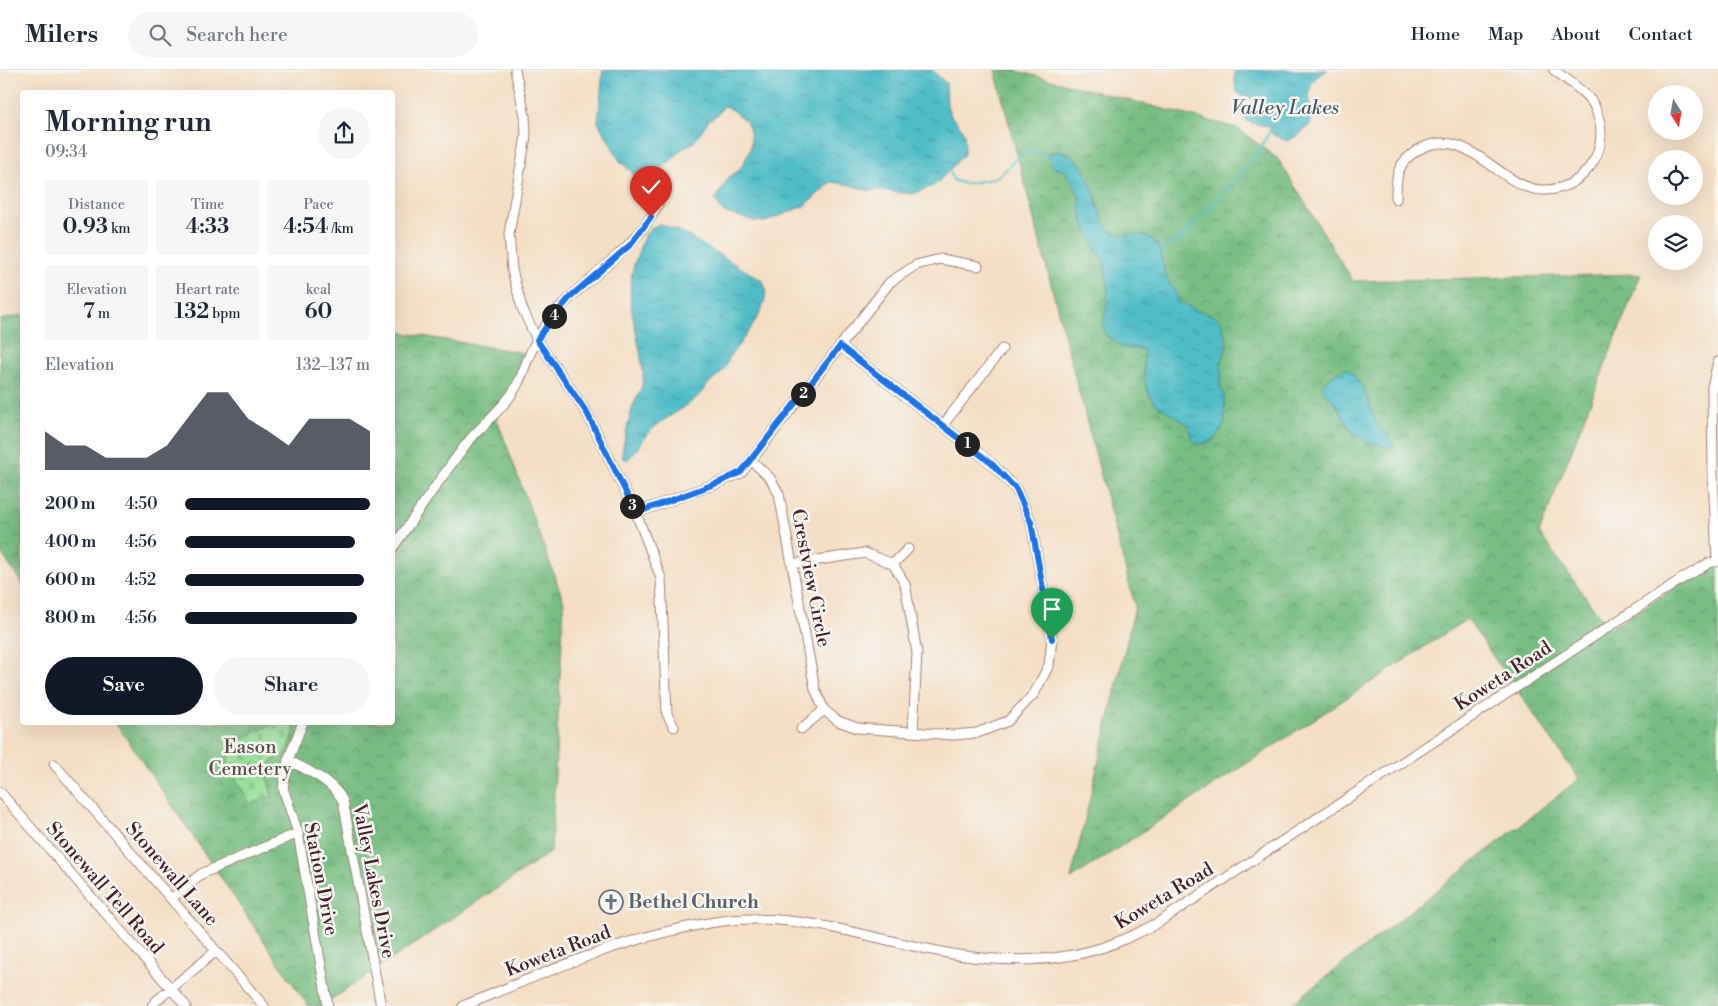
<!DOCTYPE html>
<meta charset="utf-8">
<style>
body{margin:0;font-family:"Libre Bodoni",serif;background:#f6f6f7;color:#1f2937;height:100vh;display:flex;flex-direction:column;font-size:19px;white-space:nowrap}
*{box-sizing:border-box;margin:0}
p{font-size:16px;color:#747a83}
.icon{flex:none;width:28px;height:28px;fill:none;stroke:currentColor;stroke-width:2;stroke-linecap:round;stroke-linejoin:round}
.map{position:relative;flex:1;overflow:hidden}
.drawer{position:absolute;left:20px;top:20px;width:375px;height:635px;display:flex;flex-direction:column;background:#fff;border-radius:5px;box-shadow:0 5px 20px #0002}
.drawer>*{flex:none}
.needle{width:32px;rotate:169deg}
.controls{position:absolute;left:1648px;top:15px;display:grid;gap:10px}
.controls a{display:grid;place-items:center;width:55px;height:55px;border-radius:50%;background:#fff;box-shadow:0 5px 20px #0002;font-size:25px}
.pin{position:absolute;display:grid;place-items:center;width:42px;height:42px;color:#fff;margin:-51px -21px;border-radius:50% 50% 50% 0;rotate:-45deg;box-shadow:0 0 5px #0007}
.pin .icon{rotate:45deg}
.km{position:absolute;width:25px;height:25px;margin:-12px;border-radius:50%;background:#222;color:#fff;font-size:14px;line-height:25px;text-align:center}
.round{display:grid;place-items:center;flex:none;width:52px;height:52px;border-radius:26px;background:#f6f6f7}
.headline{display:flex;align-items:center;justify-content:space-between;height:85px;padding:0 25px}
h1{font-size:28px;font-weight:600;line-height:38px}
.figures{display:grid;grid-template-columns:repeat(3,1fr);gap:8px;height:85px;padding:5px 25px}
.figures div{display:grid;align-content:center;border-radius:5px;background:#f6f6f7;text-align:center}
.figures b{font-size:21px;font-weight:600}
.figures small{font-size:14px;font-weight:400}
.figures p{font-size:14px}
.chart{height:140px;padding:10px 25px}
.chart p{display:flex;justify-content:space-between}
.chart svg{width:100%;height:90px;margin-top:5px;fill:#111827;opacity:.7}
.action{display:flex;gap:10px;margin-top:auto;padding:10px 25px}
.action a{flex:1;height:58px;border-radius:30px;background:#111827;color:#fff;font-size:20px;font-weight:600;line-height:58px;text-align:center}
.action a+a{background:#f6f6f7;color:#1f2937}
ul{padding:0 25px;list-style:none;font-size:16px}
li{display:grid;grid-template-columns:80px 60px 1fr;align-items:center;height:38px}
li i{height:12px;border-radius:6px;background:#111827}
header{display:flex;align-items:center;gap:30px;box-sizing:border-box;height:70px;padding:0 25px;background:#fff;border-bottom:1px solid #e0e1e3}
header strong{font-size:24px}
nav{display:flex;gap:28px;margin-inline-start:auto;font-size:18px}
.search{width:350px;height:45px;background:#f6f6f7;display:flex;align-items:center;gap:12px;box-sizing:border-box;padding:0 18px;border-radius:28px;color:#747a83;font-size:19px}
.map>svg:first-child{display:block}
.forest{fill:url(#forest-crowns);stroke:#616e56}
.cemetery{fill:url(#cemetery-stones);stroke:#707f62}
.water{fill:url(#water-ripples);stroke:#4c6e7a}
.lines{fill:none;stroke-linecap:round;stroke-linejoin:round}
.stream{stroke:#4fbdc8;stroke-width:2.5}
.minor-casing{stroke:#9f7f78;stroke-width:11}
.minor{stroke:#fff;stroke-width:9}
.route-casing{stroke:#fff;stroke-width:10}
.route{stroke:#1a73e8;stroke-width:6}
.labels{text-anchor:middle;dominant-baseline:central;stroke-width:5;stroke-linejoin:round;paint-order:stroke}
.street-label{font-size:19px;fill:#4a1f2b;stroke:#f6f6f2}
.park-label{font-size:19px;fill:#5d4f47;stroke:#f6f6f2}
.worship-label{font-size:19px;font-weight:bold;fill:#5b616d;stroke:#f6f6f2;text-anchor:start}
.water-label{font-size:20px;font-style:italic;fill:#4c5662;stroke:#f6f6f2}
</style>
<header>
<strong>Milers</strong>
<div class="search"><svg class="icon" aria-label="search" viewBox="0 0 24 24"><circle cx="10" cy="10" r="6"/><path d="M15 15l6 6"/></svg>Search here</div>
<nav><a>Home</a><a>Map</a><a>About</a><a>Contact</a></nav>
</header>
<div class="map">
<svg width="1718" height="936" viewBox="0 0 1718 936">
<defs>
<pattern id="forest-crowns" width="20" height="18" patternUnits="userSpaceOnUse" patternTransform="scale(1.25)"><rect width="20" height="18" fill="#78be82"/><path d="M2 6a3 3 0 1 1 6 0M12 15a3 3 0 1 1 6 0" fill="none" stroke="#649a6b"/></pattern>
<pattern id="cemetery-stones" width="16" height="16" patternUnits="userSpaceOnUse" patternTransform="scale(1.25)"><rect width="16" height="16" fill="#96df9a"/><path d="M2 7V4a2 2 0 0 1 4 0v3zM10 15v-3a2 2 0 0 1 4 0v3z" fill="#83bf85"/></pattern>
<pattern id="water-ripples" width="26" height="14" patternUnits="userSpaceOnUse" patternTransform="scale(1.25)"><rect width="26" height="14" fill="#4fbdc8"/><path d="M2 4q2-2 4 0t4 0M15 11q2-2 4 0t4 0" fill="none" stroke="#4499a3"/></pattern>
</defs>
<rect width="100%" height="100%" fill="#f6f6f2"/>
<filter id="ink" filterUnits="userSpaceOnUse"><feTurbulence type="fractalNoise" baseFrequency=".02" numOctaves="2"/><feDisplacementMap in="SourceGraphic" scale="10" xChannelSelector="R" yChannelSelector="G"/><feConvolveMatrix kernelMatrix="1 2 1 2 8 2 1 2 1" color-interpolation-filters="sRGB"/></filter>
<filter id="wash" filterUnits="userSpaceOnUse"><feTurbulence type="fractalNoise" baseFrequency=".0096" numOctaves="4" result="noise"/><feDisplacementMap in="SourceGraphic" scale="20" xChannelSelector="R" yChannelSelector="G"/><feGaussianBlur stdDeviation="1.12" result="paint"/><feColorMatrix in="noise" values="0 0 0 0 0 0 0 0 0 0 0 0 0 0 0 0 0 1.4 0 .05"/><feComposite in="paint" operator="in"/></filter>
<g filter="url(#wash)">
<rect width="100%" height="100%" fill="#f4dfc4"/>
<path class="forest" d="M995,0H1013L1237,58L1278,89L1353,211L1641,204L1539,463L1609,559L1718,491V936H1289L1579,709L1467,549L1071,809L1135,536Z
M22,245V514L0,481V250Z
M393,261L530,284L524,307L494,341L564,532L551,782L322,936H308L116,653L392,652Z"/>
<path class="cemetery" d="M275,653H292L295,659L288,680L272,691L265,701L272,726L250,734L228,693L230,675Z"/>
<path class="water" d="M603,0H932L946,13L947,35L951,46L958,53L964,63L965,74L964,84L941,109L933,116L912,124L879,120L869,121L847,114L831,112L806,135L765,152L754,151L723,142L715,130L729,107L737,102L744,93L751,76L750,61L746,51L728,37L724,36L717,45L709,50L694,72L681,80L673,89L648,107L637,108L620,91L598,52Z
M1235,0H1328C1324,2 1318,5 1315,9C1296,33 1335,49 1287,71L1273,65L1268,56C1257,54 1247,55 1240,43L1241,39L1261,33L1260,30C1254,27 1250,29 1244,27C1233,24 1235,8 1235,0Z
M1060,81C1064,82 1071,84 1074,87C1085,97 1094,121 1098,135C1100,143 1102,150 1107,156C1120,172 1131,161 1146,166C1163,172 1161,192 1166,206C1170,216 1177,223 1180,233C1194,239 1208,243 1221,250L1227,272L1225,282L1221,293L1222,303L1220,315L1224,325L1225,354L1215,368L1210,372L1203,374L1194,373L1191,369L1189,355C1180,350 1174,346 1166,340C1163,338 1158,337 1156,334C1143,322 1143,297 1144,282L1143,279L1124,278L1106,266L1103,256L1107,234L1108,212L1103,191L1092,172L1083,151L1080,129L1076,119L1066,102L1051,96L1049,89L1050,83Z
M660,154L681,162L763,211C775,234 743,268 731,285C728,289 727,295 724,299C720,305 716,307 710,312C705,317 701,324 695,329C681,341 664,348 651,360C642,369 637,382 627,390L622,387C622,376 629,350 632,339C635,329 642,321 643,310C644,303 642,295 641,288C635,249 622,223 638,183C644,167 644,161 660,154Z
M1347,298C1358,308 1365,321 1370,335C1372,340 1372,345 1375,350C1381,359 1390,366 1394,375L1392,377L1369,373L1353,363L1335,333L1322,320L1323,313C1330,307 1337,301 1347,298Z"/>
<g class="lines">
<path class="stream" d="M949,100L953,110C962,114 966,114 975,112C984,111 991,110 998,106C1017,94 1021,67 1049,89
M1160,180L1178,171L1238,107L1258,82L1270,61"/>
</g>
</g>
<g filter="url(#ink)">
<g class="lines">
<g class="minor-casing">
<path id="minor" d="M515,0L525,46L526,66L509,164L512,200L522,238L537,270L587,343L636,443L661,508L667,644L674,657
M1396,129C1396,106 1396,93 1418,80C1468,51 1501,122 1545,120C1580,119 1606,88 1600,53C1598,47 1596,37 1592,32C1582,19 1567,10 1554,0
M943,355L1002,279
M751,390L770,408L779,424L815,619L824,640L838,651L857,658L953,665L977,663L1008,651L1034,624L1049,595L1052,569L1031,452L1016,419L991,393L840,276
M636,443L720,412L741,403L890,212L916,195L940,189L978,196
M392,479C417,443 441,407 467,373C481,356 498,343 511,325C520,313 524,298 530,284C535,272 542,261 549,251C582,208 632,185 658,135
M1717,491L1713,405L1712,317L1718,292
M792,494L865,483L893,494L905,514L917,583L913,662
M893,494L908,479
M303,652L288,690L283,718L298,763L328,936
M801,659L824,640
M288,690C308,701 332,710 343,731L381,936
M54,694L264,936
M0,722L186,936
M171,829L201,804L298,763
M152,936L155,932L216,881
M463,936C535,907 607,874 683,858C708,853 733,848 758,849C827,850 891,874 958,885C1010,893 1066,892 1115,873C1130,867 1145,860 1159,852L1680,510L1709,493L1718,491"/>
</g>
<use href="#minor" class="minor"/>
</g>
</g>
<g class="lines" filter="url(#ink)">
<g class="route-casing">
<path id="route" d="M651,147L630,175L571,226L550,251L537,270L587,343L636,443L720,412L741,402L840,276L991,393L1016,419L1031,452L1052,569"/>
</g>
<use href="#route" class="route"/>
</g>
<defs>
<g id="church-ring" transform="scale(1.25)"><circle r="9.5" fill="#f6f6f2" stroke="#6b7280" stroke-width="1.5"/><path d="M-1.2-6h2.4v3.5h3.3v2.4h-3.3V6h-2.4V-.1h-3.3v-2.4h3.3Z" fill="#6b7280"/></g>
</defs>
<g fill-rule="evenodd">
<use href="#church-ring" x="611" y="832"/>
</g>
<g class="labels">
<g class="street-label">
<text transform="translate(811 508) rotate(79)">Crestview Circle</text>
<text transform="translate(1503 606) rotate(-33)">Koweta Road</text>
<text transform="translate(172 804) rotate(49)">Stonewall Lane</text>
<text transform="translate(321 809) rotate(79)">Station Drive</text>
<text transform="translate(374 811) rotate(79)">Valley Lakes Drive</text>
<text transform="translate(105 818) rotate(49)">Stonewall Tell Road</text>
<text transform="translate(1164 826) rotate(-31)">Koweta Road</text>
<text transform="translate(558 881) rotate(-21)">Koweta Road</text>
</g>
<g class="park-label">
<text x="250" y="677">Eason<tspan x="250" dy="22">Cemetery</tspan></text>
</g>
<g class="worship-label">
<text x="628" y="832">Bethel Church</text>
</g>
<g class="water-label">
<text x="1285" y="38">Valley Lakes</text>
</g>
</g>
</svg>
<div class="controls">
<a><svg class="needle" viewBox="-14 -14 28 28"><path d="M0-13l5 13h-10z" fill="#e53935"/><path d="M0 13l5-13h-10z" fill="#747a83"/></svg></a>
<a><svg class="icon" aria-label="locate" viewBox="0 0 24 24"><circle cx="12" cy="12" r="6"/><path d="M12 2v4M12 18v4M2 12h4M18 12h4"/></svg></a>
<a><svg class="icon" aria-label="layers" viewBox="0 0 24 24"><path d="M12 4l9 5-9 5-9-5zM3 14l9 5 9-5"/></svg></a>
</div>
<div class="pin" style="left:1052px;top:569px;background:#1e9e55"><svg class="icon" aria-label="arrive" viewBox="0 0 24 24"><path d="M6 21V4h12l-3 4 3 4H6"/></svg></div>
<div class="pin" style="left:651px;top:147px;background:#d93025"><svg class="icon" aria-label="check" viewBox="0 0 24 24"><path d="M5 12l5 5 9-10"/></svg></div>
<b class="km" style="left:967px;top:374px">1</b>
<b class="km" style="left:803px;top:324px">2</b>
<b class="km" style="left:632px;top:436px">3</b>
<b class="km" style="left:554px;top:246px">4</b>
<section class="drawer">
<div class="headline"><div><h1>Morning run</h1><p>09:34</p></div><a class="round"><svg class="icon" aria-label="share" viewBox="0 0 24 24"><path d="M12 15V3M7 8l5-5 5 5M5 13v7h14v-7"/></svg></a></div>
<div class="figures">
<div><p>Distance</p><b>0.93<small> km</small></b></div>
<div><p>Time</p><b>4:33</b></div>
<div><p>Pace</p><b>4:54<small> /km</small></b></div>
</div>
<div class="figures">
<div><p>Elevation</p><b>7<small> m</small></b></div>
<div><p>Heart rate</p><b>132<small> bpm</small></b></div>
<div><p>kcal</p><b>60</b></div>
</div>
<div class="chart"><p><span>Elevation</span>132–137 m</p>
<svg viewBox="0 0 160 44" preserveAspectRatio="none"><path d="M0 44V25L10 32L20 32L30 38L40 38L50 38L60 32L70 19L80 6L90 6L100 19L110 25L120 32L130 19L140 19L150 19L160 25V44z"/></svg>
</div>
<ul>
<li><b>200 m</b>4:50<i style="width:100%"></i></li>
<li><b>400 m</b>4:56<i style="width:92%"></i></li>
<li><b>600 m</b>4:52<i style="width:97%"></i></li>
<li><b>800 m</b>4:56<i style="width:93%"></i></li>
</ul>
<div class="action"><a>Save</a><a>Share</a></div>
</section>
</div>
